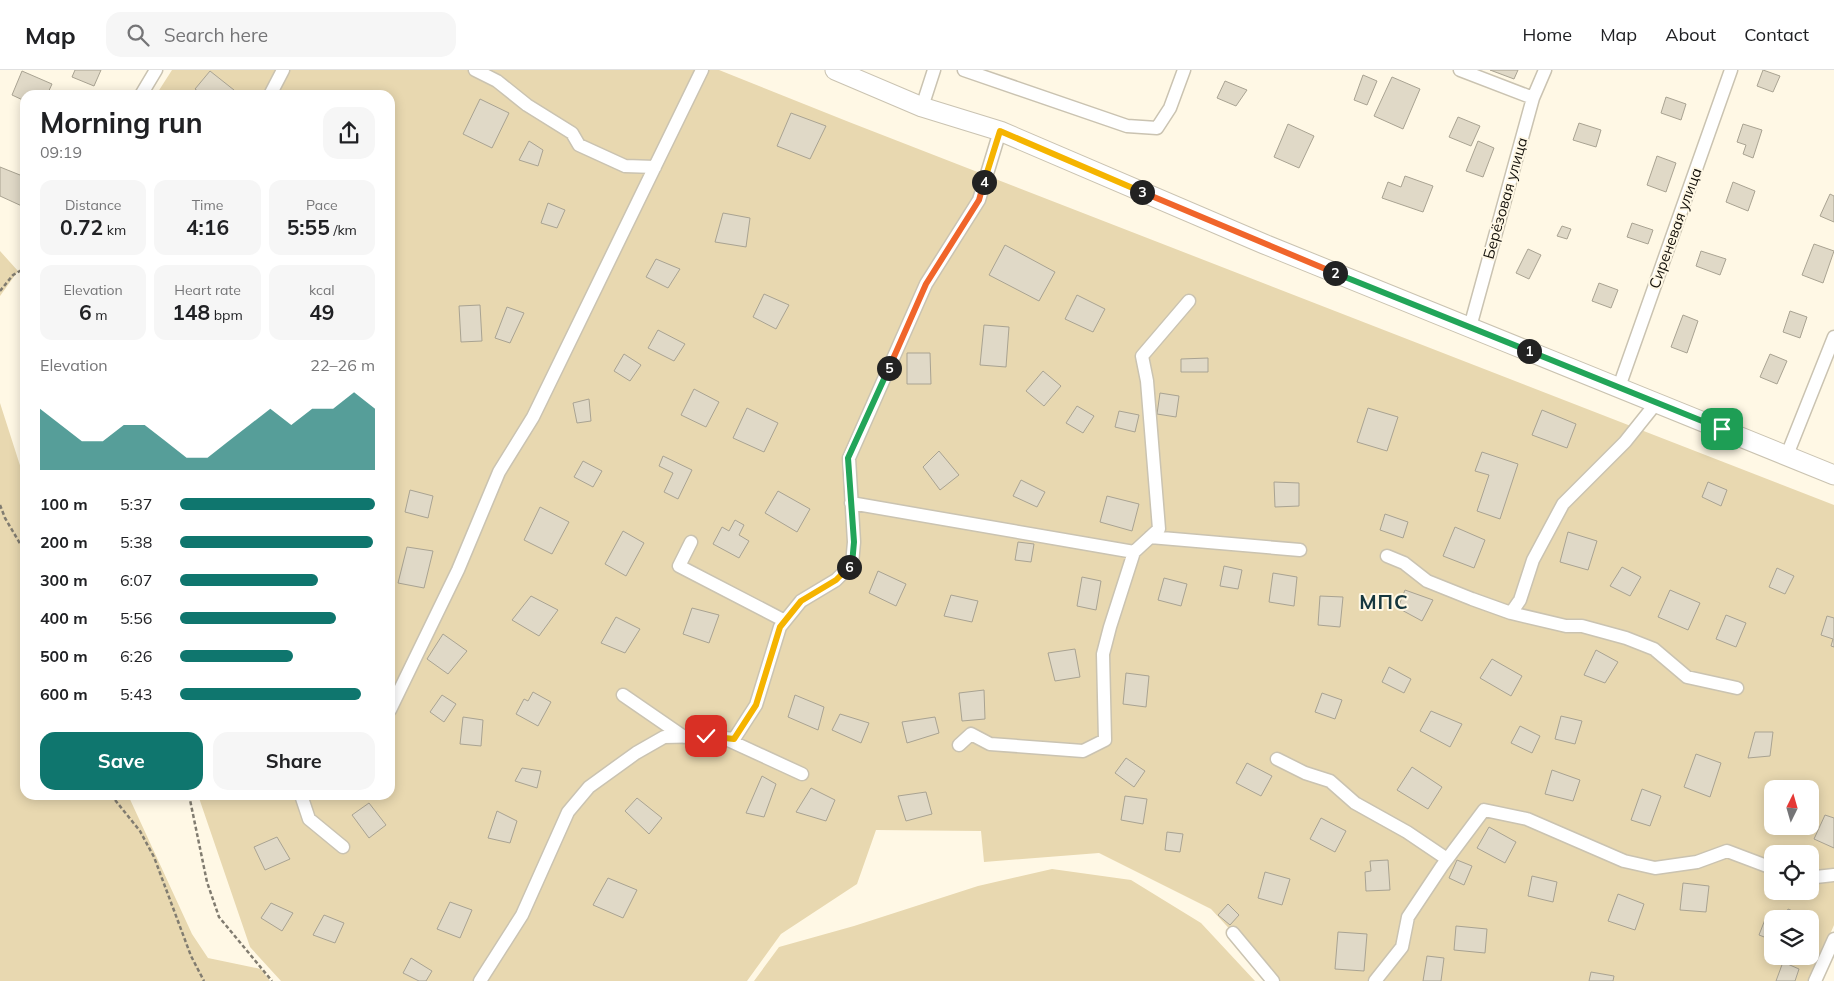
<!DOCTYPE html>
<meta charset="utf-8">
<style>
body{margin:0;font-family:Mulish,sans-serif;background:#f6f6f6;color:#202124;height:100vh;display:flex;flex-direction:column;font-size:19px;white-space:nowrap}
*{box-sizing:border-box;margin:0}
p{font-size:16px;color:#757577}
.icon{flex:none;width:28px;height:28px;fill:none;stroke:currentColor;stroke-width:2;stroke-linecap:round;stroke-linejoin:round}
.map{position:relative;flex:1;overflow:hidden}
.drawer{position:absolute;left:20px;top:20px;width:375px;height:710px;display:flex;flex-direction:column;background:#fff;border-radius:15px;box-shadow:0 2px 12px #0003}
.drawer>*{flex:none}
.needle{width:32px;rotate:5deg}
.controls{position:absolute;left:1764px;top:710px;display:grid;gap:10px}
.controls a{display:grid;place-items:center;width:55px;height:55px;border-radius:10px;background:#fff;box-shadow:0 2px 12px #0003;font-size:25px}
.pin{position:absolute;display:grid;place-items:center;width:42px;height:42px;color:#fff;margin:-21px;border-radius:10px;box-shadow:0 2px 8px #0006}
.km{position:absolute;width:25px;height:25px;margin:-12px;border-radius:50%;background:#222;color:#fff;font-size:14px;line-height:25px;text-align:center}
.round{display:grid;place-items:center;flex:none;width:52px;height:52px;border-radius:15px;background:#f6f6f6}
.overview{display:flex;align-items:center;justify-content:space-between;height:85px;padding:0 20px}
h1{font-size:28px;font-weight:700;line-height:38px}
.figures{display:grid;grid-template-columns:repeat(3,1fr);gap:8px;height:85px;padding:5px 20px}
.figures div{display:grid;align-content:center;border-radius:12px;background:#f6f6f6;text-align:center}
.figures b{font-size:21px;font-weight:700}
.figures small{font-size:14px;font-weight:400}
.figures p{font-size:14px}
.chart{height:140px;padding:10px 20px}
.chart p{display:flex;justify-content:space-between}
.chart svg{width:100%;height:90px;margin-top:5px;fill:#0f766e;opacity:.7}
.cta{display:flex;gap:10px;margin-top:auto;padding:10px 20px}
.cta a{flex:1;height:58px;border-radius:15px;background:#0f766e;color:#fff;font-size:20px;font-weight:700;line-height:58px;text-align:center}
.cta a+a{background:#f6f6f6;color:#202124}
ul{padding:0 20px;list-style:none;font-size:16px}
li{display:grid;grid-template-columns:80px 60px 1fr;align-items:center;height:38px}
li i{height:12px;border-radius:6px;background:#0f766e}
header{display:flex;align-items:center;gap:30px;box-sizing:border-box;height:70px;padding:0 25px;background:#fff;border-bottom:1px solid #e0e0e0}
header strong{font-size:24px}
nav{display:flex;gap:28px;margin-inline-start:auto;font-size:18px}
.search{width:350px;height:45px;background:#f6f6f6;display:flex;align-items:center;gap:12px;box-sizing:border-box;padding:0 18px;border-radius:15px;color:#757577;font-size:19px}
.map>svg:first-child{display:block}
.green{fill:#e8d8b0;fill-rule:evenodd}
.building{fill:#e0d9c7;stroke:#a9a392}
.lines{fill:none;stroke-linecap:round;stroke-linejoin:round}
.minor-casing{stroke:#cac3b1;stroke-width:15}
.primary-casing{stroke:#cac3b1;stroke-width:21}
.path{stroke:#817c70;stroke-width:2.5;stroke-dasharray:4 2.5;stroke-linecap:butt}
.minor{stroke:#fff;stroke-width:12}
.primary{stroke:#fff;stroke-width:19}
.split-1-casing{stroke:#fff;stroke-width:10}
.split-2-casing{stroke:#fff;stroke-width:10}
.split-3-casing{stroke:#fff;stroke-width:10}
.split-4-casing{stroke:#fff;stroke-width:10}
.split-5-casing{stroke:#fff;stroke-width:10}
.split-6-casing{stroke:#fff;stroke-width:10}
.split-7-casing{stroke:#fff;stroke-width:10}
.split-1{stroke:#22a559;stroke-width:6}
.split-2{stroke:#22a559;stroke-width:6}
.split-3{stroke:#f0652b;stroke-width:6}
.split-4{stroke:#f5b400;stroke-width:6}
.split-5{stroke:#f0652b;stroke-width:6}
.split-6{stroke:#22a559;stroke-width:6}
.split-7{stroke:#f5b400;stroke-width:6}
.labels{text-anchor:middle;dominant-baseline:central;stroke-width:4;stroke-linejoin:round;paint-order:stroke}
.street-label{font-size:15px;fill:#120f09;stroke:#fff8e5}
.district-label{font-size:20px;font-weight:bold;letter-spacing:1px;fill:#16373e;stroke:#fff8e5}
</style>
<header>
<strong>Map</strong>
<div class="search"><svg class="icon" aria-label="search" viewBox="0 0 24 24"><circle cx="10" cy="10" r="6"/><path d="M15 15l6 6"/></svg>Search here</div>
<nav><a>Home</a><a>Map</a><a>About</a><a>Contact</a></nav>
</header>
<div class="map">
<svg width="1834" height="911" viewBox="0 0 1834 911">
<rect width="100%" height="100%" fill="#fff8e5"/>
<path class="green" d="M172,0H719L849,52L1834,435V855L1810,911H1278L1211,839L1099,783L984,792L981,761L876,760L857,814L781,864L747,911H281L250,877L198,725H390V25H156ZM1772,719H1810V756H1772ZM1772,784H1810V821H1772ZM1772,849H1810V886H1772Z
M0,181L18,201L0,226Z
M0,333L25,411V725H128L192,864L208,888L261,899L270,911H0Z
M1052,799L1131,810L1201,853L1255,911H754L779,877L854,856L978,816Z"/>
<path class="building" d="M75,0H101L94,16L72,7Z
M1490,0H1518L1514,9Z
M1763,0L1780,6L1773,22L1757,16Z
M22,1L52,14L47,25H25V31L12,25Z
M210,1L234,20L230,25H203L195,19Z
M1363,5L1377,11L1367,35L1354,30Z
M1392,7L1420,19L1403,59L1374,46Z
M1225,11L1247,20L1236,36L1217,28Z
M1666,27L1686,34L1681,50L1661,43Z
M480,29L509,43L492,78L463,64Z
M791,43L826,56L810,89L777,76Z
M1458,47L1480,56L1471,76L1449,67Z
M1579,53L1601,60L1596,77L1573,70Z
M1288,54L1314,66L1299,98L1274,87Z
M1743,54L1762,60L1753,88L1743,84L1746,75L1737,72Z
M529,71L543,80L538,96L519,90Z
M1478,71L1494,78L1483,107L1466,101Z
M1657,86L1676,93L1666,122L1647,115Z
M0,97L25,107L24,137L0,126Z
M1405,106L1433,116L1423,142L1382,128L1388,112L1401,117Z
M1733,112L1755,121L1748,141L1726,132Z
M1830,124L1834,126V152L1820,146Z
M548,133L565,140L557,158L541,153Z
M723,143L750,148L746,177L715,172Z
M1632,153L1653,160L1648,174L1627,167Z
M1562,156L1571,159L1567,169L1557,166Z
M1814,174L1834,181L1823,213L1802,205Z
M1005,175L1055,202L1039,231L989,205Z
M1528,179L1541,185L1529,209L1516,203Z
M1701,181L1726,189L1720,205L1696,196Z
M656,189L680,199L668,218L646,207Z
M1599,213L1618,220L1611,238L1592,231Z
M764,224L789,235L776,259L753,247Z
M1077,225L1105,239L1093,262L1065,249Z
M480,235L482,271L461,272L459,236Z
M507,237L524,243L510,273L495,268Z
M1790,241L1807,247L1800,268L1783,262Z
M1683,245L1698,251L1687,283L1671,277Z
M984,255L1009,257L1006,297L980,295Z
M658,260L685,274L674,291L648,278Z
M907,283H930L931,314H907Z
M624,284L641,295L630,311L614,301Z
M1770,284L1787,291L1777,314L1760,307Z
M1208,288V302H1181V289Z
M1043,301L1061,316L1044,336L1026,321Z
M694,319L719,332L706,357L681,345Z
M1160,323L1179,326L1176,347L1157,344Z
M589,329L591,351L577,353L573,333Z
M1077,336L1094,346L1083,363L1066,353Z
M747,338L778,353L764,382L733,368Z
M1368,338L1398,347L1387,381L1357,372Z
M1542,340L1576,354L1567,378L1532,365Z
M1119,341L1139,345L1135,362L1115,357Z
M939,381L959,405L940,420L923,397Z
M1482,382L1518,394L1500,449L1477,441L1489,405L1475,401Z
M663,386L692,400L678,429L664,422L673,403L659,396Z
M583,391L602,401L593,417L574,407Z
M1021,410L1045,422L1037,437L1013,426Z
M1274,412L1299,413V436L1275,437Z
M1708,412L1727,420L1721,436L1702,427Z
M410,420L433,426L428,448L405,442Z
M778,421L810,439L797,462L765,443Z
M1107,426L1139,434L1132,461L1100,452Z
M540,437L569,452L552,484L524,470Z
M1385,444L1408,452L1403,468L1380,460Z
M735,450L744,455L739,465L749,471L739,488L713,474L722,457L729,461Z
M1455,457L1485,470L1474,498L1443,486Z
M623,461L644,473L626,506L605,494Z
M1568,462L1597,471L1588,500L1560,492Z
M1018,472L1034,474L1031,492L1015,490Z
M407,477L433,481L424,518L398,513Z
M1224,496L1242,500L1238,519L1220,516Z
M1622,497L1641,507L1630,526L1610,516Z
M1777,498L1794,506L1785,524L1769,517Z
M878,501L906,514L896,536L869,523Z
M1273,503L1297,507L1294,536L1269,532Z
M1082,507L1101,511L1096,540L1077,536Z
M1164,508L1187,514L1181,536L1158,530Z
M1405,520L1433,530L1422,551L1398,538Z
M1670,520L1700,533L1688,560L1658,547Z
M951,525L978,531L972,552L944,546Z
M531,526L558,540L539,566L512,550Z
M1320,526L1343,527L1340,557L1318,555Z
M692,538L719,545L709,573L683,564Z
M1726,545L1746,553L1736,577L1716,569Z
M1827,546L1834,548V577L1831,576L1833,569L1821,565Z
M616,547L640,559L625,583L601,573Z
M443,564L467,581L448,604L427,589Z
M1075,579L1080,607L1055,611L1048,583Z
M1596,580L1618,592L1605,613L1584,605Z
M1492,589L1522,606L1511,626L1480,608Z
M1389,597L1411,609L1404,623L1382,612Z
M1126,603L1149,606L1146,637L1123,634Z
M984,620L985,649L962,651L959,623Z
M533,622L551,632L538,656L516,644L524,629L528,631Z
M1322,623L1342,630L1335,649L1315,642Z
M442,625L456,634L444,652L430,642Z
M795,625L824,637L818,660L788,647Z
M1431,641L1462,654L1450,677L1420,661Z
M840,644L869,653L861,673L832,660Z
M1561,646L1582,651L1575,674L1555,669Z
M463,647L483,650L481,676L460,674Z
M935,647L939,663L907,673L902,652Z
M1520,656L1540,666L1532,683L1511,673Z
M1755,662H1773L1770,686L1748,688Z
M1696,684L1721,693L1710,727L1684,717Z
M1126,688L1145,701L1134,717L1115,703Z
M1247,693L1272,706L1261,726L1236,713Z
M1412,697L1442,717L1428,739L1397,720Z
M522,698L541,701L537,718L515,711Z
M1552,700L1580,710L1573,731L1545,724Z
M762,706L776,714L764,747L746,743Z
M811,718L835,730L826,751L796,742Z
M1642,719L1661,726L1650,756L1631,750Z
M926,722L932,744L906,751L898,726Z
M1125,726L1147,729L1143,754L1121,750Z
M637,728L662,748L649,764L625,741Z
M369,733L386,755L369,768L352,745Z
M497,741L517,751L510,773L488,768Z
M1825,745L1834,748V778L1814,769Z
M1321,748L1346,761L1335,782L1310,769Z
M1489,757L1516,772L1505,793L1477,778Z
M1167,762L1183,764L1180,782L1165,780Z
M277,767L290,789L265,800L254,777Z
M1388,790L1390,820L1366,821L1365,802L1371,801L1370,791Z
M1457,790L1472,796L1464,815L1449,808Z
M1265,802L1290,809L1282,835L1258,828Z
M1532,806L1557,812L1553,832L1528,826Z
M608,808L637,820L623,848L593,835Z
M1683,813L1709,816L1706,842L1680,840Z
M1618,824L1644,834L1635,860L1608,851Z
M450,832L472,840L460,868L437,859Z
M271,833L293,843L282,861L261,848Z
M1228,834L1239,845L1230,855L1218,845Z
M1788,839L1804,846L1802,849H1784Z
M324,845L344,853L335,873L313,865Z
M1766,847L1772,849V870L1759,865Z
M1456,856L1487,859L1485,883L1454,880Z
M1338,862L1367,864L1364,901L1335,899Z
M1427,886L1444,888L1441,911H1423Z
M411,888L432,901L426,911H419L403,903Z
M1783,892L1799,899L1795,911H1776Z
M1591,902L1614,906L1613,911H1589Z"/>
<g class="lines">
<g class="minor-casing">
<path id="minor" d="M475,0L497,11L527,35L572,63L579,75L625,96L655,97
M964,0L1127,56L1157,58L1170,38L1184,0
M1460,0L1533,28
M141,25L156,0
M270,25L283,0
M922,37L934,0
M1470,257L1533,28L1545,0
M1619,317L1731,0
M1787,385L1834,267
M851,433L1134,482L1159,459L1147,311L1142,286L1189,231
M1150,467L1300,480
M691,472L679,496L785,551
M1387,486L1404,493L1427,511L1472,529L1511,543L1566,556H1582L1626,568L1654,579L1687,607L1737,618
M1511,543L1520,530L1533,490L1563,434L1625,372L1657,332
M623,625L684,667
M390,640L458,500L499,402L533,347L702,0
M726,669L802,704
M959,675L971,664L990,674L1083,681L1105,670L1103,584L1110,557L1134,482
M1277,689L1305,703L1330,711L1355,733L1407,762L1447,789
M301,725L309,749L343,777
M1810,806L1816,807L1834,805
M1233,863L1273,911
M480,911L522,845L568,742L589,717L636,683L664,667L706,666L734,669L756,635L780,557L801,531L836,510L852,494L854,472L849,388L926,214L979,130L1000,61
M1375,911L1402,877L1408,847L1442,796L1484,740L1527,749L1624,791L1655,798L1697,792L1727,781L1772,798
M1815,911L1834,869"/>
</g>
<g class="primary-casing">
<path id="primary" d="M835,0L922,37L1000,61L1264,174L1834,405"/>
</g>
<path class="path" d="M0,221L13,205L25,198
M0,435L5,448L25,482
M111,725L140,761L154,787L191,886L204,911
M189,725L207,812L219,847L272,911"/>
<use href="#minor" class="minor"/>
<use href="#primary" class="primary"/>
</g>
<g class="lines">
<g class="split-1-casing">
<path id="split-1" d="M1529,281L1722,359"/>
</g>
<g class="split-2-casing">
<path id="split-2" d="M1335,203L1529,281"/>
</g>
<g class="split-3-casing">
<path id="split-3" d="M1142,122L1335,203"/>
</g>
<g class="split-4-casing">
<path id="split-4" d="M984,112L1000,61L1142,122"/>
</g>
<g class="split-5-casing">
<path id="split-5" d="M889,298L926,214L979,130L984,112"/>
</g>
<g class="split-6-casing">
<path id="split-6" d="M849,497L852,494L854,472L848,388L889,298"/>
</g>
<g class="split-7-casing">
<path id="split-7" d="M706,666L734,669L756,635L780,557L801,531L836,510L849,497"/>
</g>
<use href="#split-1" class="split-1"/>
<use href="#split-2" class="split-2"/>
<use href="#split-3" class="split-3"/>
<use href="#split-4" class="split-4"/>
<use href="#split-5" class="split-5"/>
<use href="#split-6" class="split-6"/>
<use href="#split-7" class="split-7"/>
</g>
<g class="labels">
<g class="street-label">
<text transform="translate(1505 128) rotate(-74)">Берёзовая улица</text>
<text transform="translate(1675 158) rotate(-70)">Сиреневая улица</text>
</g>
<g class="district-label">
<text x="1384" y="531">МПС</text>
</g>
</g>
</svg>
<div class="controls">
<a><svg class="needle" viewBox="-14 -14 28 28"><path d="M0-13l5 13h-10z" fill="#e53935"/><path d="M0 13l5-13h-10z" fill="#757577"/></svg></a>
<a><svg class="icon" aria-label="locate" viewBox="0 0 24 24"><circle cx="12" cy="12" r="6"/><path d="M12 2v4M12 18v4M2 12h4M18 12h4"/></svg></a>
<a><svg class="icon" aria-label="layers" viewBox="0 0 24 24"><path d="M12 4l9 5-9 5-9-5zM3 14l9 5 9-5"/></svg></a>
</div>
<div class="pin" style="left:1722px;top:359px;background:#1e9e55"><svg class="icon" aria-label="arrive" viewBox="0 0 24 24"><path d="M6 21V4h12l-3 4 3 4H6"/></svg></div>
<div class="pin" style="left:706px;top:666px;background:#d93025"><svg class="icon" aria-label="check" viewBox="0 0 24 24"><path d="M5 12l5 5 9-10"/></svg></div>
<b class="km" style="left:1529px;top:281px">1</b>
<b class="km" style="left:1335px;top:203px">2</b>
<b class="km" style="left:1142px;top:122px">3</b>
<b class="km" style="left:984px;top:112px">4</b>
<b class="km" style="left:889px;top:298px">5</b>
<b class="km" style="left:849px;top:497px">6</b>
<section class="drawer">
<div class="overview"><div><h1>Morning run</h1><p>09:19</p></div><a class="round"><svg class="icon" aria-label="share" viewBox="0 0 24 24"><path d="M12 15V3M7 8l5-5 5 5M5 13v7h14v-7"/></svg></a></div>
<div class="figures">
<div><p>Distance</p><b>0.72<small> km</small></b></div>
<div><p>Time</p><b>4:16</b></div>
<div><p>Pace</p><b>5:55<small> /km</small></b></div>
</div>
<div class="figures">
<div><p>Elevation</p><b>6<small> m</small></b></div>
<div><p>Heart rate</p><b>148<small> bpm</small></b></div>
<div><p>kcal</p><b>49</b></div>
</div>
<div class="chart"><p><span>Elevation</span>22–26 m</p>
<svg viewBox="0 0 160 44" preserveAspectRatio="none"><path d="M0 44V14L10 22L20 30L30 30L40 22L50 22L60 30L70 38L80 38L90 30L100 22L110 14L120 22L130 14L140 14L150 6L160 14V44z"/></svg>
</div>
<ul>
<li><b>100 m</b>5:37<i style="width:100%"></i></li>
<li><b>200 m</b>5:38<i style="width:99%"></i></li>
<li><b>300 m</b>6:07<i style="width:71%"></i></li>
<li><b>400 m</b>5:56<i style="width:80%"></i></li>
<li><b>500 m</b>6:26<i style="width:58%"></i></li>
<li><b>600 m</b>5:43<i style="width:93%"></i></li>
</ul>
<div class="cta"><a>Save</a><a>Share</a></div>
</section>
</div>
